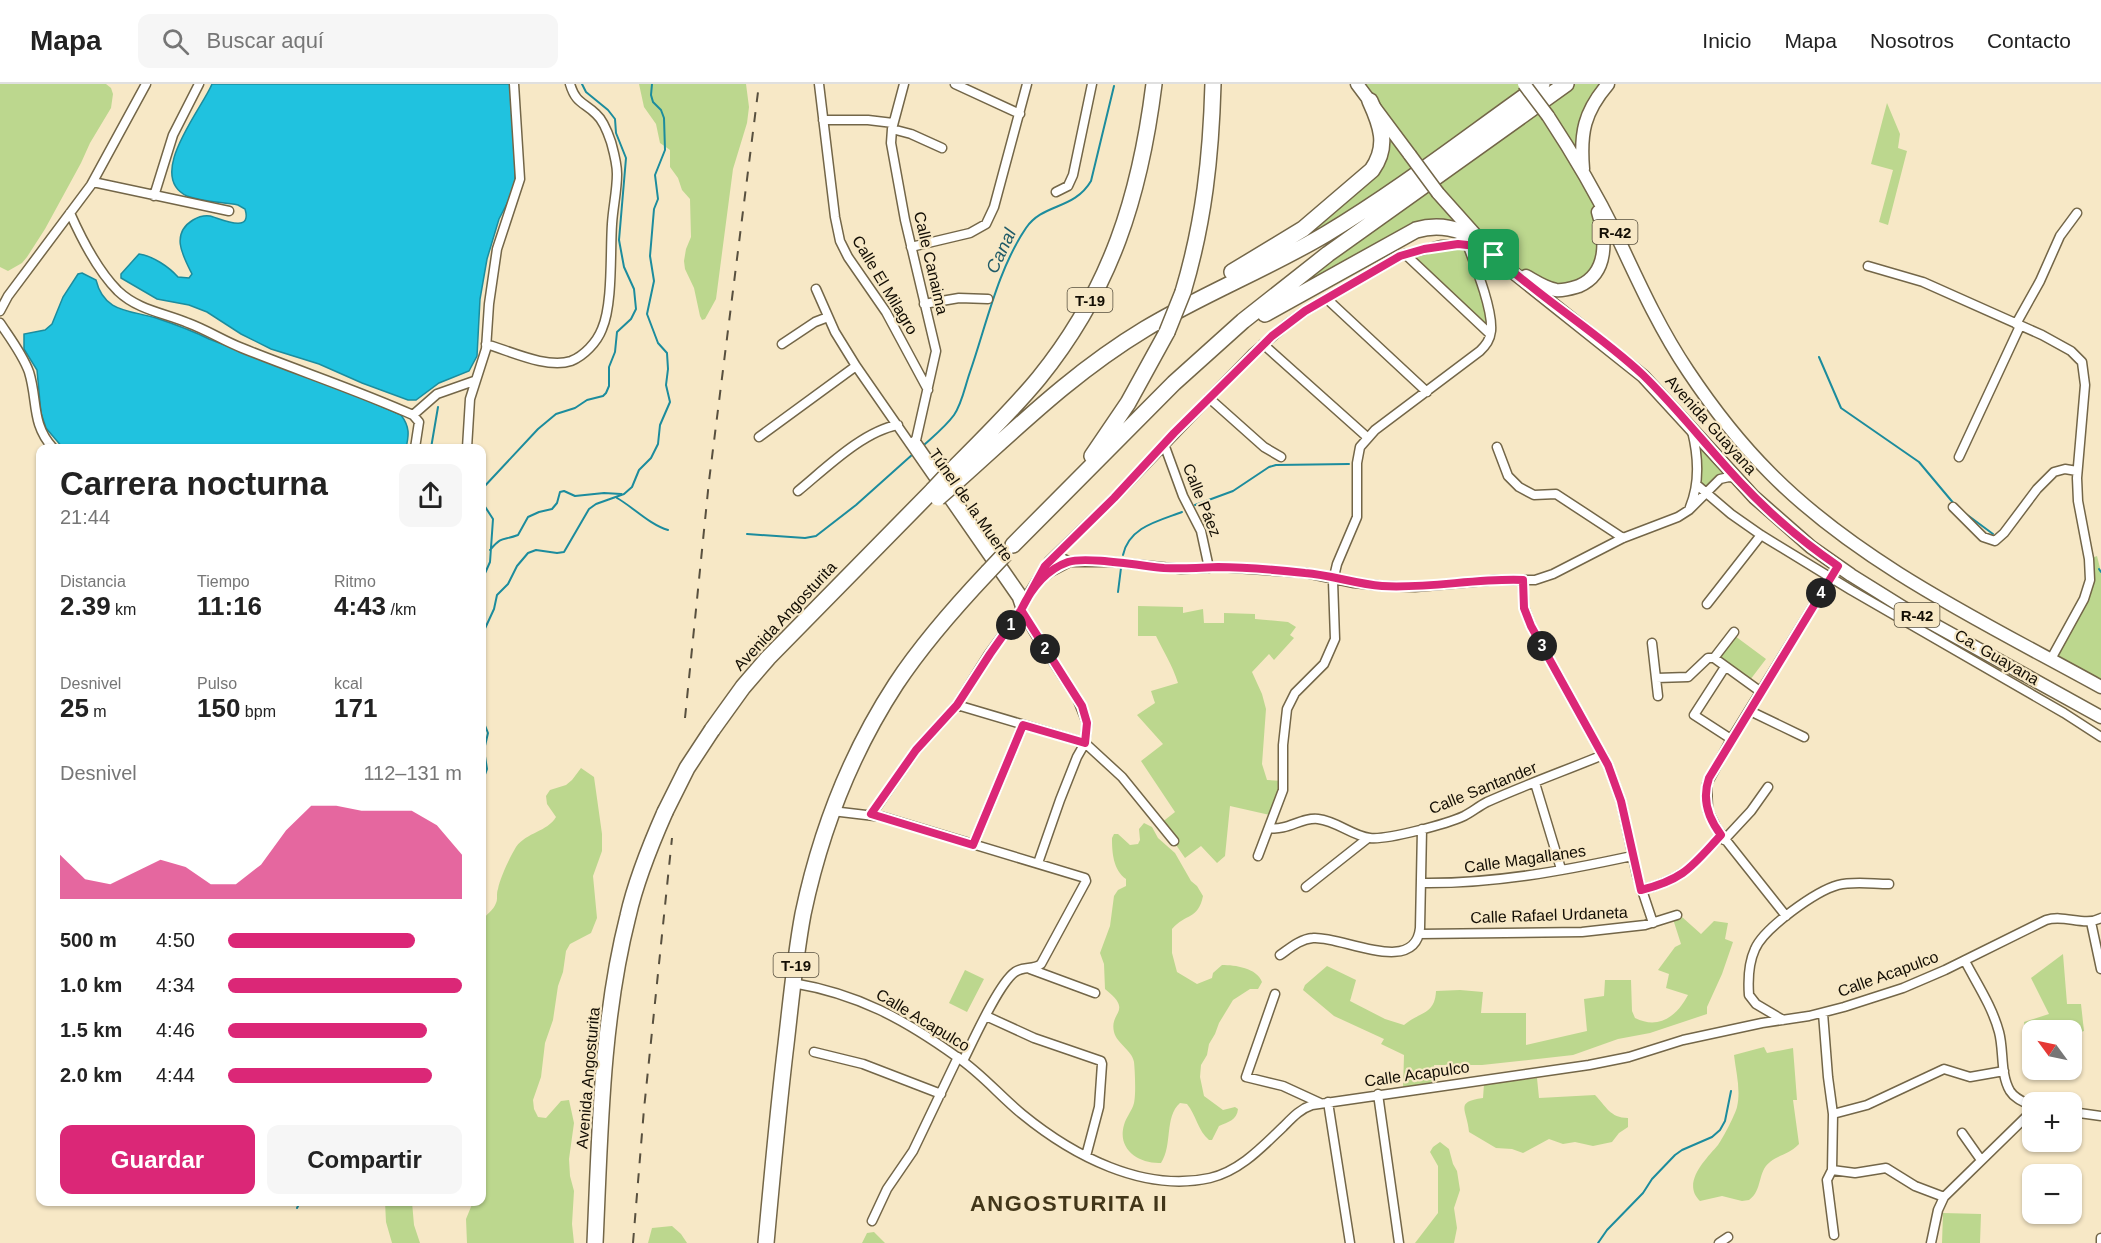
<!DOCTYPE html>
<html lang="es">
<meta charset="utf-8">
<style>
body{margin:0;font-family:Helvetica,sans-serif;background:#f6f6f6;color:#222;height:100vh;display:flex;flex-direction:column;font-size:22px;white-space:nowrap}
*{box-sizing:border-box;margin:0}
p{font-size:20px;color:#767676}
.icon{flex:none;width:33px;height:33px;fill:none;stroke:currentColor;stroke-width:2;stroke-linecap:round;stroke-linejoin:round}
.map{position:relative;flex:1;overflow:hidden}
.side{position:absolute;left:36px;top:360px;width:450px;height:762px;display:flex;flex-direction:column;background:#fff;border-radius:12px;box-shadow:0 2px 4px #0004}
.side>*{flex:none}
.needle{width:39px;rotate:303deg}
.controls{position:absolute;left:2022px;top:936px;display:grid;gap:12px}
.controls a{display:grid;place-items:center;width:60px;height:60px;border-radius:12px;background:#fff;box-shadow:0 2px 4px #0004;font-size:30px}
.pin{position:absolute;display:grid;place-items:center;width:51px;height:51px;color:#fff;margin:-26px;border-radius:12px;box-shadow:0 3px 9px #0006}
.km{position:absolute;width:30px;height:30px;margin:-15px;border-radius:50%;background:#222;color:#fff;font-size:16px;line-height:30px;text-align:center}
.round{display:grid;place-items:center;flex:none;width:63px;height:63px;border-radius:12px;background:#f6f6f6}
.summary{display:flex;align-items:center;justify-content:space-between;height:102px;padding:0 24px}
h1{font-size:33px;font-weight:600;line-height:45px}
.metrics{display:grid;grid-template-columns:repeat(3,1fr);gap:9px;height:102px;padding:6px 24px}
.metrics div{display:grid;align-content:center}
.metrics b{font-size:26px;font-weight:600}
.metrics small{font-size:16px;font-weight:400}
.metrics p{font-size:16px}
.chart{height:168px;padding:12px 24px}
.chart p{display:flex;justify-content:space-between}
.chart svg{width:100%;height:108px;margin-top:6px;fill:#db2777;opacity:.7}
.cta{display:flex;gap:12px;margin-top:auto;padding:12px 24px}
.cta a{flex:1;height:69px;border-radius:12px;background:#db2777;color:#fff;font-size:24px;font-weight:600;line-height:69px;text-align:center}
.cta a+a{background:#f6f6f6;color:#222}
ul{padding:0 24px;list-style:none;font-size:20px}
li{display:grid;grid-template-columns:96px 72px 1fr;align-items:center;height:45px}
li i{height:15px;border-radius:8px;background:#db2777}
header{display:flex;align-items:center;gap:36px;box-sizing:border-box;height:84px;padding:0 30px;background:#fff;border-bottom:2px solid #e0e0e0}
header strong{font-size:28px}
nav{display:flex;gap:33px;margin-inline-start:auto;font-size:21px}
.search{width:420px;height:54px;background:#f6f6f6;display:flex;align-items:center;gap:15px;box-sizing:border-box;padding:0 21px;border-radius:12px;color:#767676;font-size:22px}
.map>svg:first-child{display:block}
.green{fill:#bcd78e}
.water{fill:#20c2df;stroke:#1c8c9d;stroke-width:1.5}
.lines{fill:none;stroke-linecap:round;stroke-linejoin:round}
.stream{stroke:#1c8c9d;stroke-width:2}
.street-casing{stroke:#736648;stroke-width:11}
.primary-casing{stroke:#736648;stroke-width:15}
.highway-casing{stroke:#736648;stroke-width:18}
.street{stroke:#fff;stroke-width:8}
.primary{stroke:#fff;stroke-width:12}
.highway{stroke:#fff;stroke-width:15}
.rail{stroke:#58503f;stroke-width:2;stroke-dasharray:10 10;stroke-linecap:butt}
.primary-bridge-casing{stroke:#736648;stroke-width:15;stroke-linecap:butt}
.highway-bridge-casing{stroke:#736648;stroke-width:18;stroke-linecap:butt}
.primary-bridge{stroke:#fff;stroke-width:12}
.highway-bridge{stroke:#fff;stroke-width:15}
.route-casing{stroke:#fff;stroke-width:12}
.route{stroke:#db2777;stroke-width:8}
.labels{text-anchor:middle;dominant-baseline:central;stroke-width:4.5;stroke-linejoin:round;paint-order:stroke}
.shield{fill:#f7e8c6;stroke:#574f3e;stroke-width:1.5}
.shield-label{font-size:15px;font-weight:bold;fill:#130e04}
.street-label{font-size:16px;fill:#130e04;stroke:#f7e8c6}
.water-label{font-size:18px;font-style:italic;fill:#1f5a67;stroke:#f7e8c6}
.district-label{font-size:22px;font-weight:bold;letter-spacing:1.5px;fill:#423619;stroke:#f7e8c6}
</style>
<header>
<strong>Mapa</strong>
<div class="search"><svg class="icon" aria-label="search" viewBox="0 0 24 24"><circle cx="10" cy="10" r="6"/><path d="M15 15l6 6"/></svg>Buscar aquí</div>
<nav><a>Inicio</a><a>Mapa</a><a>Nosotros</a><a>Contacto</a></nav>
</header>
<div class="map">
<svg width="2101" height="1159" viewBox="0 0 2101 1159">
<rect width="100%" height="100%" fill="#f7e8c6"/>
<path class="green" d="M0,0H106L111,4L113,10L111,24L90,59L81,79L45,145L27,173L22,179L8,187L0,183Z
M639,0H746L749,23L747,39L733,85L716,215L705,235L702,236L700,232L694,204L685,185L684,177L686,165L691,153L690,115L682,106L678,94L670,83V66L660,59L656,40L644,23Z
M1357,0H1542L1370,122L1165,233L1218,197L1262,171L1369,82L1378,56Z
M1566,0H1608L1595,15L1581,63L1599,130L1602,177L1570,205L1533,196L1486,163L1436,142L1243,237Z
M1887,19L1900,50L1898,64L1907,67L1888,141L1879,138L1893,86L1871,80Z
M1467,160L1475,182L1491,247L1405,170Z
M1690,342L1729,393L1698,417L1695,402Z
M2097,472L2101,488V603L2051,575L2088,505L2089,475Z
M1138,522L1183,523V529L1203,525L1204,539H1224V529L1255,530V535L1288,538L1296,543L1290,551L1294,554L1274,576L1269,570L1252,588L1262,610L1266,625L1262,680L1267,696L1283,697L1274,732L1230,722L1225,772L1217,779L1201,762L1185,774L1161,739L1175,728L1141,677L1163,660L1137,631L1155,619L1151,607L1178,599C1172,580 1164,569 1156,552H1138Z
M1735,552L1766,575L1750,596L1719,573Z
M581,684L594,693L602,750V767L593,792L597,834L591,849L570,860L566,867L563,888L558,902L553,936L545,959L541,993L533,1016L534,1025L538,1033L546,1034L561,1017L569,1016L574,1039L569,1075L570,1092L574,1107L572,1140L574,1159H467L466,1135L473,1118H482V837C485,831 494,826 496,819C498,815 496,810 498,805C500,794 510,773 516,763C527,748 547,748 556,733L547,720L546,712L550,706L566,701L572,696Z
M1144,739L1152,743L1158,754L1175,769L1191,797L1197,802L1203,812C1198,836 1186,829 1172,845V869L1177,888L1197,900L1212,894L1213,889L1222,881C1235,881 1257,884 1262,898L1258,905H1250L1233,916L1219,939L1215,950L1209,960L1207,971L1201,981L1200,993L1204,1012L1223,1026L1235,1023L1238,1025C1237,1036 1228,1038 1219,1042L1212,1056H1209C1198,1047 1196,1031 1187,1020L1180,1019C1164,1033 1173,1061 1161,1079C1138,1080 1117,1065 1124,1041C1126,1033 1132,1027 1134,1019C1136,1011 1135,987 1134,978C1132,966 1117,960 1114,948C1109,927 1134,928 1105,905L1104,880L1100,869L1110,842L1114,812L1118,806L1126,802V795C1113,786 1112,768 1112,754L1114,750H1118L1130,761L1138,760L1140,756L1139,745Z
M1682,833L1701,850L1714,837L1728,839L1725,855L1733,858L1722,890L1707,923V930L1650,949L1618,955L1573,971L1482,981H1434L1436,1002L1403,1006L1404,971L1381,960L1384,955L1334,932L1303,906L1305,901L1327,882L1356,896L1350,917L1385,935L1404,941C1419,928 1435,931 1436,907L1460,906L1483,908L1481,929H1526V961L1587,947L1584,915L1604,912L1605,896H1631L1632,927L1635,934C1659,946 1677,932 1688,911L1666,904L1669,890L1658,886L1675,863L1681,860L1673,835Z
M2063,870L2067,920H2081L2084,947L2072,951V954V946H2032V966L2028,964L2024,938L2049,930L2031,894Z
M965,886L984,895L967,928L949,919Z
M1764,963L1767,969L1793,964L1797,1016H1793L1799,1060C1788,1071 1780,1070 1770,1078C1757,1088 1763,1106 1749,1116L1742,1117L1722,1112L1700,1117C1681,1099 1706,1075 1718,1061C1723,1054 1735,1031 1737,1023C1741,1006 1736,988 1734,971Z
M1537,994L1539,1014L1595,1011C1606,1022 1610,1034 1628,1034V1043L1619,1049L1612,1058L1593,1062L1575,1058L1563,1060L1549,1055L1523,1069L1512,1065L1496,1064L1469,1048C1467,1025 1454,1018 1483,1014L1484,1000Z
M1440,1058L1449,1065L1453,1080L1457,1087L1460,1106L1454,1124L1457,1144L1454,1159H1415L1438,1129V1082L1430,1068L1433,1063Z
M385,1118H412L414,1141L420,1159H392L386,1138Z
M1943,1129L1981,1130L1980,1159H1942Z
M672,1142L681,1150L687,1159H648L652,1144Z
M874,1148L885,1159H862L867,1149Z"/>
<path class="water" d="M212,0H510L514,38L515,98L512,110L499,135L487,175L480,215L477,272L469,287L439,299L416,316H408L362,299L319,280L271,265L241,250L207,228L189,221L157,215L121,194V190L139,170C153,172 169,183 178,193L189,194L192,190C183,172 170,150 193,136C198,133 203,131 210,132C219,134 253,151 245,125L238,121C222,118 202,118 187,112C145,92 202,25 212,0Z
M82,189L96,196C104,229 130,226 156,234C174,240 191,246 209,255L343,306L401,331C410,343 409,351 406,364H63L46,344L41,329L37,286L24,265V250L45,246L52,240L63,213L78,190Z"/>
<g class="lines">
<path class="stream" d="M1819,273L1841,324L1919,378L1955,421
M925,360C935,351 946,342 954,331C962,320 965,302 970,288C986,242 998,185 1026,144C1043,119 1074,126 1091,97L1114,2
M431,364L438,323
M482,405L538,345L556,330L575,324L587,316L603,312L606,309L609,302V283L615,268L617,248L631,235L636,225L634,205L624,183L619,156L626,74L616,49L615,35L608,26L586,8L582,0
M617,414C633,423 650,441 668,446
M482,418L493,435L490,478L482,496
M1195,421L1233,407L1269,383L1276,381L1349,380
M1962,427L1993,450
M747,450L805,454L816,452L856,421L913,370
M490,466C503,451 502,457 518,451L528,433L539,428L552,425L557,419L560,408L564,407L575,412L604,409L621,410
M1123,471C1129,443 1158,437 1182,428
M2099,485L2101,488
M1118,508L1121,484
M482,551L494,525L497,511L508,500L517,482L528,469L536,466L557,469L564,468L589,425L596,420L624,410L632,403L639,386L651,374L658,360L660,341L670,318L666,301L668,285L667,269L658,259L647,230L654,197L650,172L654,125L658,115L655,91L665,66L664,34L661,26L653,18L651,11L652,0
M482,621L484,639L488,649L484,666L487,685L482,699
M297,1124L300,1118
M1598,1159L1607,1146L1643,1109L1652,1095L1675,1071L1682,1066L1712,1053L1720,1046L1725,1037L1731,1007"/>
<g class="street-casing">
<path id="street" d="M819,0L835,133L840,157L848,173L886,228L928,306
M904,0L892,45L891,59L905,136L936,267L914,365
M955,0L1020,30
M823,36H868L893,39
M892,45L911,50L942,64
M93,98L229,127
M1056,108L1068,102L1073,91L1092,0
M154,112L173,51L199,0
M70,129C82,156 97,186 118,207C138,226 164,229 188,239C207,246 224,257 242,264C299,287 357,306 413,331L419,338L415,364
M911,163L970,149L986,140L994,123L1027,0
M1405,170L1490,250
M1868,182L1923,198L2042,251L2071,267L2082,278L2085,301L2077,394L2078,417L2089,475L2090,496L2084,515L2051,575
M816,205L835,248L856,282L1017,514L1021,526L1035,550L1077,614L1087,639L1085,659L1077,673L1060,716L1038,779
M1327,215L1427,308
M924,220L959,214L988,215
M0,227L8,212L91,101L146,0
M0,239C10,254 23,271 29,288C38,317 31,340 53,364
M2016,240L2040,197L2060,152L2077,129
M486,260C510,267 547,285 571,277C584,272 597,258 602,245C613,220 610,168 612,140C613,123 617,107 617,90C617,79 614,69 611,58C608,49 603,36 596,30C584,18 576,20 570,0
M782,260L815,238L828,233
M1263,260L1367,353
M1209,314L1264,363L1281,373
M413,331L437,310L474,297
M759,353L856,282
M915,356L1026,516
M1164,360L1183,412L1201,447L1209,484
M1497,363L1508,392L1519,403L1534,411L1556,410L1623,454
M467,364L470,315L486,265L489,220L497,165L520,95L514,0
M1959,373L2020,242
M1697,401L1731,430L1761,451L1851,506L2064,629L2101,653
M798,407C825,385 863,347 898,341
M1690,423C1700,399 1698,371 1692,347
M1953,423L1983,453L1995,457L2004,449L2037,405L2054,388L2065,385L2077,387
M1056,471L1070,478H1112L1181,485L1221,483L1306,489L1354,499L1384,502L1415,503L1495,496H1535L1553,490L1623,454L1678,433L1689,426L1720,395L1729,393L1737,394
M1523,496L1524,523L1531,542L1608,681L1621,717L1637,791L1653,839
M1029,509L1049,477L1114,414L1215,308L1252,270L1286,241L1305,227L1400,172L1441,161L1471,160
M1707,520L1761,451
M1652,559L1658,612
M1714,574L1761,608
M1714,574L1734,548
M1725,583L1694,631L1731,655
M1656,594L1688,593L1708,574H1714
M957,621L1085,659L1122,693L1174,757
M1750,627L1804,653
M1535,699L1561,785
M832,727L883,733L1085,794L1086,797L1041,880C1034,886 1023,882 1015,888C999,899 973,957 963,977
M871,731L916,666L957,621L989,570L1021,526L1034,502L1049,489L1070,478
M1269,744C1288,747 1301,733 1318,735C1337,737 1352,752 1370,754C1387,756 1447,740 1464,732C1472,728 1479,722 1487,718C1525,701 1564,687 1603,671
M1724,756L1751,727L1768,703
M973,761L1023,641
M1258,772L1283,706V661L1287,625L1295,609L1324,580L1335,555L1333,497L1337,480L1357,433V379L1360,363L1375,346L1480,267C1486,261 1490,256 1491,247C1493,225 1475,181 1467,160
M1421,799C1492,800 1563,787 1632,772
M1306,803L1368,754
M1641,806C1684,795 1692,782 1721,751
M1786,832L1717,745L1708,727L1707,700L1729,659L1838,482
M2091,838L2101,885
M1419,850L1582,848L1645,841L1677,831
M1280,871C1290,864 1300,855 1313,854C1340,851 1415,893 1420,844L1422,745
M1965,877C1977,900 1992,922 1999,948C2004,966 2000,990 2010,1007C2015,1015 2024,1018 2032,1022
M1030,885L1095,909
M793,899C858,910 904,935 957,973C981,989 1000,1012 1022,1030C1072,1071 1143,1109 1210,1094C1240,1087 1262,1063 1283,1043C1292,1034 1300,1025 1312,1021L1589,981L1629,973L1683,956L1762,939L1809,932L1844,923L1903,904L1945,886L2046,836C2065,830 2084,843 2101,834
M1275,910L1246,993L1283,1002L1320,1019
M1823,929L1828,993L1833,1030L1832,1086L1827,1096L1834,1151
M986,932L1034,954L1101,977L1102,980L1099,1023L1086,1072
M1783,936L1756,920L1749,911C1748,897 1749,878 1755,865C1764,844 1816,807 1838,801C1853,797 1873,800 1889,800
M814,968L863,980L941,1010
M1378,1010L1399,1159
M1328,1018L1350,1159
M2072,1028L2101,1032
M1833,1030L1867,1021L1944,985L1970,993L2004,987
M1962,1049L1981,1076
M1832,1086L1855,1089L1886,1084L1915,1102L1944,1113
M872,1137L887,1105L913,1067L958,973
M1719,1159L1728,1153
M1931,1159L1938,1126L1944,1113L2032,1027
M2101,1159V1154"/>
</g>
<g class="primary-casing">
<path id="primary" d="M1357,0L1410,71
M1548,32C1573,70 1596,109 1616,150C1638,197 1659,244 1688,287C1712,323 1739,358 1770,389C1861,481 1989,541 2101,603
M1583,85C1580,49 1584,28 1608,0
M1438,109L1480,156L1510,186L1643,292L1754,413L1811,463L1851,491L1904,524L2101,633
M1526,192C1535,197 1545,204 1556,206C1563,207 1572,204 1579,202C1609,189 1606,154 1598,128"/>
</g>
<g class="highway-casing">
<path id="highway" d="M1232,188L1303,145L1372,86C1389,62 1381,41 1370,17
M1183,208C1204,138 1211,72 1213,0
M1265,230L1416,146C1440,139 1459,145 1480,156
M1092,372L1128,319L1167,248
M948,390C979,359 1011,328 1039,294C1111,205 1140,112 1154,0
M954,400C1017,344 1072,289 1145,245C1203,210 1267,185 1326,150C1401,105 1471,50 1542,0
M1013,461L1174,299L1243,237L1328,170L1566,0
M712,646L743,603L768,574L933,406
M595,1159C600,1050 601,938 628,832C636,796 650,762 665,728
M766,1159C772,1093 778,1026 786,960C791,917 795,873 803,830C820,749 851,669 896,600C923,559 955,523 988,488"/>
</g>
<use href="#street" class="street"/>
<use href="#primary" class="primary"/>
<use href="#highway" class="highway"/>
<path class="rail" d="M685,634L709,397L759,0
M633,1159L644,1025L672,754"/>
<g class="primary-bridge-casing">
<path id="primary-bridge" d="M1524,0L1548,32
M1410,71L1438,109"/>
</g>
<g class="highway-bridge-casing">
<path id="highway-bridge" d="M1167,248L1183,208
M933,406L948,390
M938,414L954,400
M988,488L1005,470
M665,728L687,684L712,646"/>
</g>
<use href="#primary-bridge" class="primary-bridge"/>
<use href="#highway-bridge" class="highway-bridge"/>
</g>
<g class="lines">
<g class="route-casing">
<path id="route" d="M1494,171L1486,163L1458,160L1424,165L1400,172L1305,227L1272,252L1174,349L1114,414L1045,482L1021,526L990,570L957,621L916,666L871,730L973,761L1023,641L1085,659L1087,639L1082,622L1021,526C1031,505 1045,486 1068,478C1086,472 1142,482 1164,484C1182,485 1200,484 1218,483C1247,483 1277,486 1305,489C1331,491 1356,500 1382,502C1429,505 1476,494 1523,496L1524,524L1531,542L1608,681L1621,717L1641,806C1685,795 1692,782 1721,751C1708,734 1702,714 1709,694L1838,482C1803,458 1770,430 1741,399C1708,364 1678,325 1643,291C1597,248 1541,215 1494,171"/>
</g>
<use href="#route" class="route"/>
</g>
<g class="labels">
<g class="shield">
<rect x="1592.5" y="136" width="45" height="24" rx="4.5"/>
<rect x="1067.5" y="204" width="45" height="24" rx="4.5"/>
<rect x="1894.5" y="519" width="45" height="24" rx="4.5"/>
<rect x="773.5" y="869" width="45" height="24" rx="4.5"/>
</g>
<g class="shield-label">
<text x="1615" y="148">R-42</text>
<text x="1090" y="216">T-19</text>
<text x="1917" y="531">R-42</text>
<text x="796" y="881">T-19</text>
</g>
<g class="street-label">
<text transform="translate(931 179) rotate(77)">Calle Canaima</text>
<text transform="translate(885 201) rotate(59)">Calle El Milagro</text>
<text transform="translate(1711 341) rotate(48)">Avenida Guayana</text>
<text transform="translate(1202 416) rotate(68)">Calle Páez</text>
<text transform="translate(971 421) rotate(55)">Túnel de la Muerte</text>
<text transform="translate(785 532) rotate(-47)">Avenida Angosturita</text>
<text transform="translate(1997 573) rotate(30)">Ca. Guayana</text>
<text transform="translate(1483 704) rotate(-22)">Calle Santander</text>
<text transform="translate(1525 775) rotate(-8)">Calle Magallanes</text>
<text transform="translate(1549 831) rotate(-2)">Calle Rafael Urdaneta</text>
<text transform="translate(1888 890) rotate(-20)">Calle Acapulco</text>
<text transform="translate(923 936) rotate(31)">Calle Acapulco</text>
<text transform="translate(1417 990) rotate(-8)">Calle Acapulco</text>
<text transform="translate(588 994) rotate(-85)">Avenida Angosturita</text>
</g>
<g class="water-label">
<text transform="translate(1001 167) rotate(-65)">Canal</text>
</g>
<g class="district-label">
<text x="1069" y="1119">ANGOSTURITA II</text>
</g>
</g>
</svg>
<div class="controls">
<a><svg class="needle" viewBox="-14 -14 28 28"><path d="M0-13l5 13h-10z" fill="#e53935"/><path d="M0 13l5-13h-10z" fill="#767676"/></svg></a>
<a>+</a>
<a>−</a>
</div>
<div class="pin" style="left:1494px;top:171px;background:#1e9e55"><svg class="icon" aria-label="arrive" viewBox="0 0 24 24"><path d="M6 21V4h12l-3 4 3 4H6"/></svg></div>
<b class="km" style="left:1011px;top:541px">1</b>
<b class="km" style="left:1045px;top:565px">2</b>
<b class="km" style="left:1542px;top:562px">3</b>
<b class="km" style="left:1821px;top:509px">4</b>
<section class="side">
<div class="summary"><div><h1>Carrera nocturna</h1><p>21:44</p></div><a class="round"><svg class="icon" aria-label="share" viewBox="0 0 24 24"><path d="M12 15V3M7 8l5-5 5 5M5 13v7h14v-7"/></svg></a></div>
<div class="metrics">
<div><p>Distancia</p><b>2.39<small> km</small></b></div>
<div><p>Tiempo</p><b>11:16</b></div>
<div><p>Ritmo</p><b>4:43<small> /km</small></b></div>
</div>
<div class="metrics">
<div><p>Desnivel</p><b>25<small> m</small></b></div>
<div><p>Pulso</p><b>150<small> bpm</small></b></div>
<div><p>kcal</p><b>171</b></div>
</div>
<div class="chart"><p><span>Desnivel</span>112–131 m</p>
<svg viewBox="0 0 160 44" preserveAspectRatio="none"><path d="M0 44V26L10 36L20 38L30 33L40 28L50 31L60 38L70 38L80 30L90 16L100 6L110 6L120 8L130 8L140 8L150 14L160 26V44z"/></svg>
</div>
<ul>
<li><b>500 m</b>4:50<i style="width:80%"></i></li>
<li><b>1.0 km</b>4:34<i style="width:100%"></i></li>
<li><b>1.5 km</b>4:46<i style="width:85%"></i></li>
<li><b>2.0 km</b>4:44<i style="width:87%"></i></li>
</ul>
<div class="cta"><a>Guardar</a><a>Compartir</a></div>
</section>
</div>
